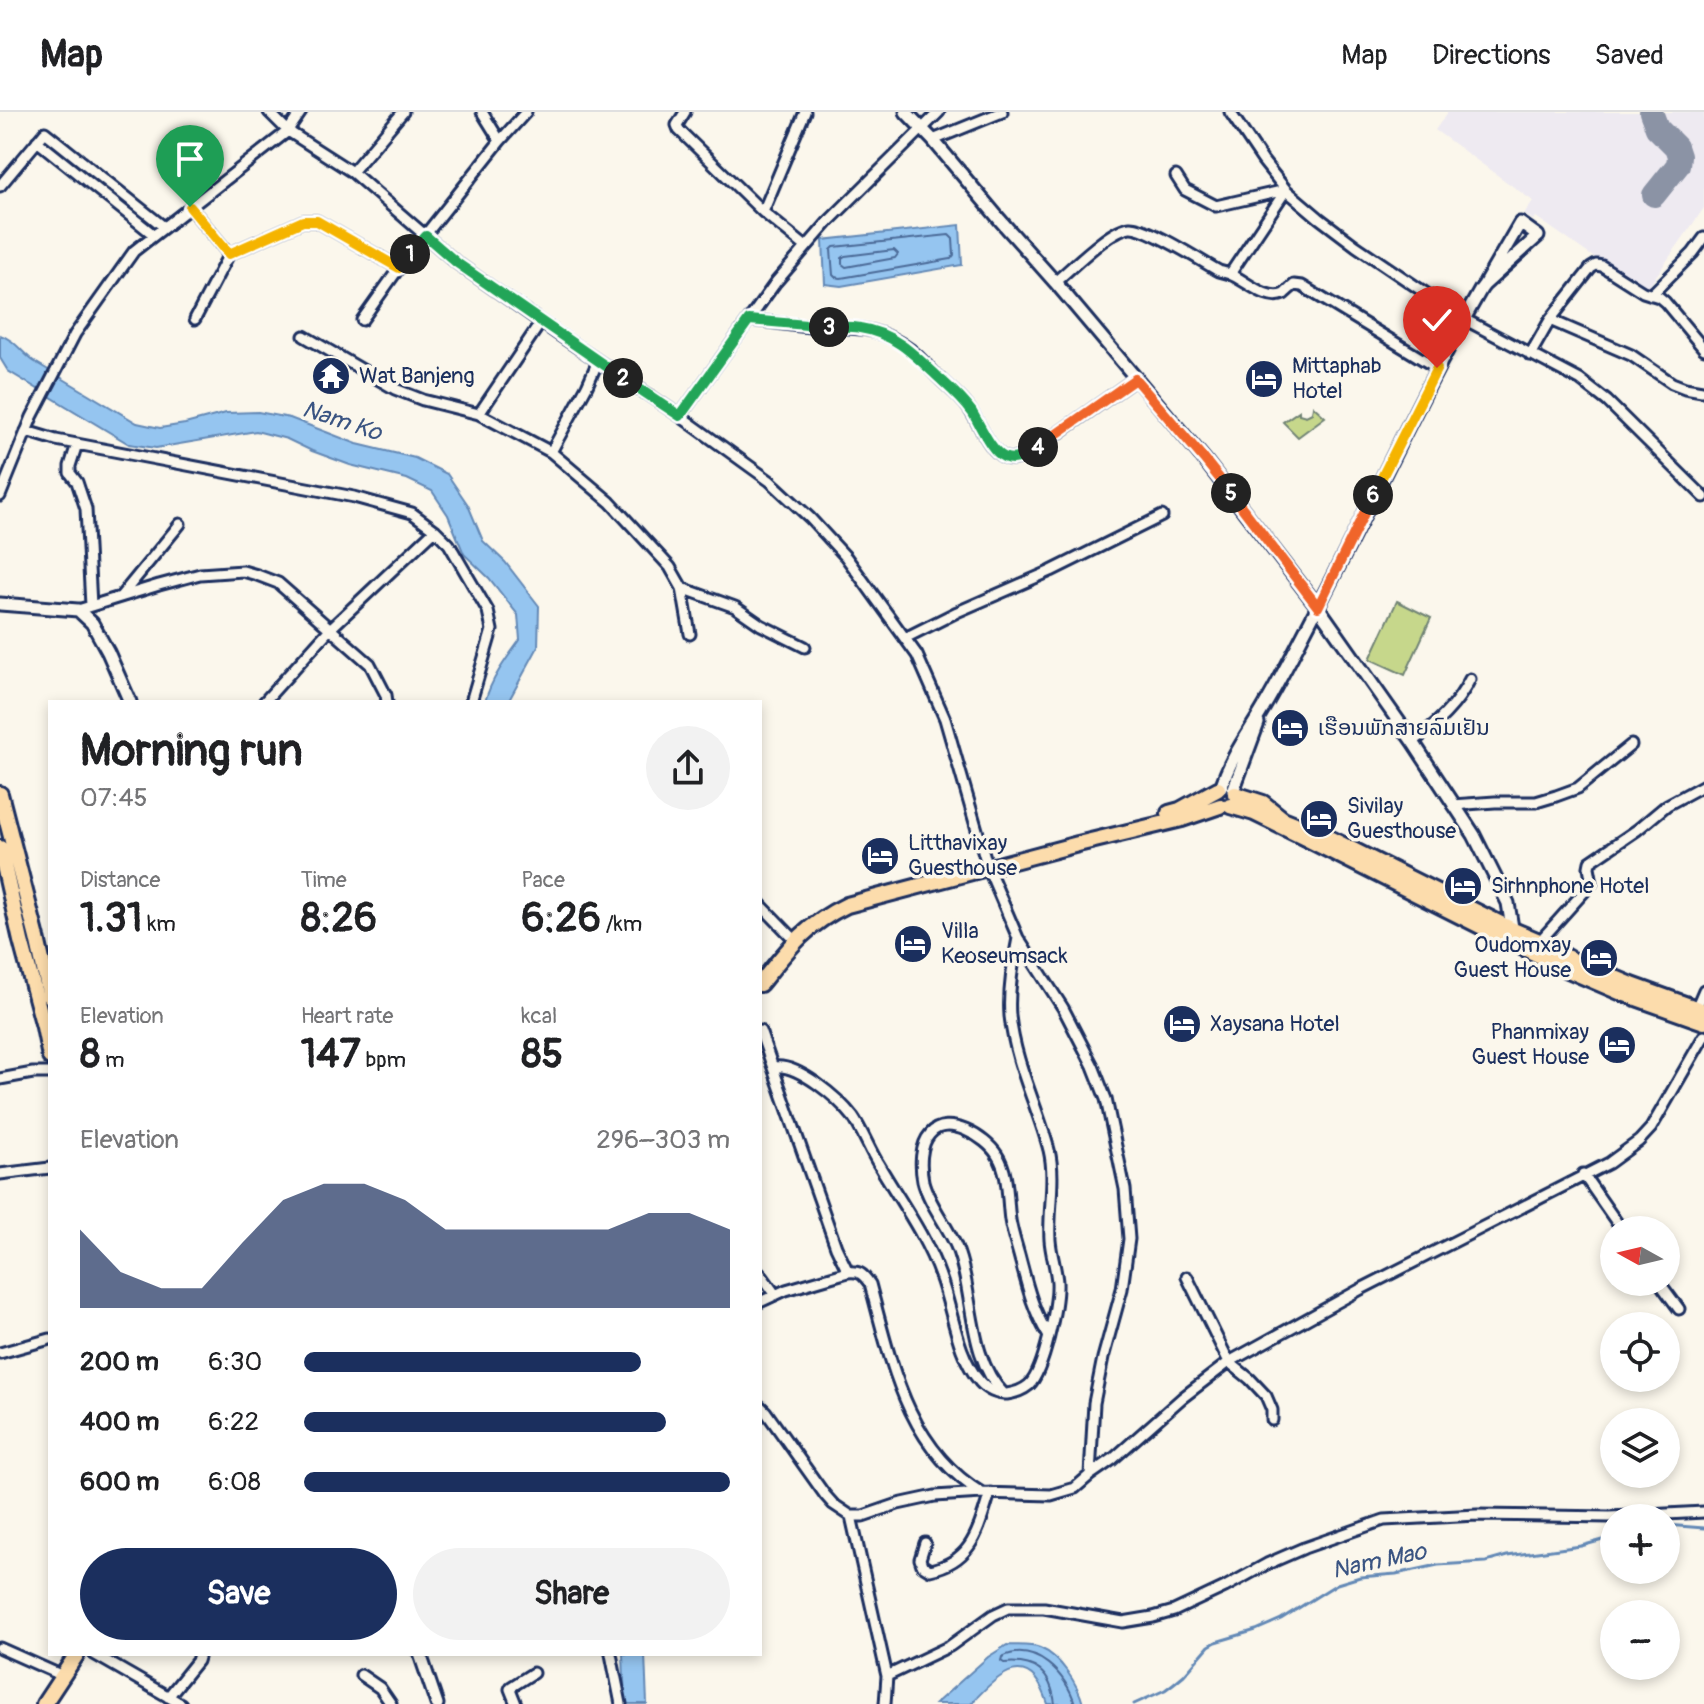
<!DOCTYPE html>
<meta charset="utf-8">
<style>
body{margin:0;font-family:Pangolin,"Noto Sans Lao",sans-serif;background:#f2f2f2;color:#202124;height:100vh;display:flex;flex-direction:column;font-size:30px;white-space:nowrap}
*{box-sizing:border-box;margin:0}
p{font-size:26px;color:#757577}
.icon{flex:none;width:44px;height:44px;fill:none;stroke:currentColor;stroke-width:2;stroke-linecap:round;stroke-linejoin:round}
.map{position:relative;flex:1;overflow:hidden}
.drawer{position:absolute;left:48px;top:588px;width:714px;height:956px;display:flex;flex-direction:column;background:#fff;border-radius:0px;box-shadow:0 4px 12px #0003}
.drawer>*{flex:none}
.needle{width:52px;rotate:278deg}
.buttons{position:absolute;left:1600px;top:1104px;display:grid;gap:16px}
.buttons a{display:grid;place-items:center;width:80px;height:80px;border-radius:50%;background:#fff;box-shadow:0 4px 12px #0003;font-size:40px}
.pin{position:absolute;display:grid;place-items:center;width:68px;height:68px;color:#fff;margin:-82px -34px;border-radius:50% 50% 50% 0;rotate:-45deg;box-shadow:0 0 8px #0007}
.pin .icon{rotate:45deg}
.km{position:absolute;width:40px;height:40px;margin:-20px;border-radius:50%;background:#222;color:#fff;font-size:22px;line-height:40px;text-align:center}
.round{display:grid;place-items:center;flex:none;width:84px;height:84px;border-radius:42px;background:#f2f2f2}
.overview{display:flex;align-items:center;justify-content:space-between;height:136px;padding:0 32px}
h1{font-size:44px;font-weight:800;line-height:60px}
.figures{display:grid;grid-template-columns:repeat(3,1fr);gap:12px;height:136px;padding:8px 32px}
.figures div{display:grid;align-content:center}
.figures b{font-size:40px;font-weight:800}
.figures small{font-size:22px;font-weight:400}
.figures p{font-size:22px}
.chart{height:224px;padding:16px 32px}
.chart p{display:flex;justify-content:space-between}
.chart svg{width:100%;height:144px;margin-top:8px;fill:#1b2f5e;opacity:.7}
.cta{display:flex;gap:16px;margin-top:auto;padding:16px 32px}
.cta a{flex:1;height:92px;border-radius:48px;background:#1b2f5e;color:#fff;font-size:32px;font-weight:800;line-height:92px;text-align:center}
.cta a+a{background:#f2f2f2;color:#202124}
ul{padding:0 32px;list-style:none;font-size:26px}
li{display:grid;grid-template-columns:128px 96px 1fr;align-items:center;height:60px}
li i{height:20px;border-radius:10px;background:#1b2f5e}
header{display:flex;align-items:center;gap:48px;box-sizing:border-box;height:112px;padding:0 40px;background:#fff;border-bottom:2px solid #e0e0e0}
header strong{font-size:38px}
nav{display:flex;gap:44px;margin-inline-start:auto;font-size:28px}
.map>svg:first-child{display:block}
.built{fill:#eeeaf1}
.green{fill:#c6d78b;stroke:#708374;stroke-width:2}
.water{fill:#95c5f0;stroke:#6489b6;stroke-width:2}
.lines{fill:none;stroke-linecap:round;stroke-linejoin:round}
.shore{stroke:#4c6b98;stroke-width:2}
.stream{stroke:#6489b6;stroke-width:3}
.taxiway{stroke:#8b93a5;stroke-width:24}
.minor-casing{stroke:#1b2f5e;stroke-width:15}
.tertiary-casing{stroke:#1b2f5e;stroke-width:17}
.primary-casing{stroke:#1b2f5e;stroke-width:20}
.trunk-casing{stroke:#1b2f5e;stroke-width:20}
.minor{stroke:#fbf7ec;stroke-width:9}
.tertiary{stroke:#fbf7ec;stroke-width:11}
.primary{stroke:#fcdcac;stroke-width:14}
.trunk{stroke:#fcdcac;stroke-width:14}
.split-1-casing{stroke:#fff;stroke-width:16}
.split-2-casing{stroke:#fff;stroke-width:16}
.split-3-casing{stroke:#fff;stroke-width:16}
.split-4-casing{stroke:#fff;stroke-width:16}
.split-5-casing{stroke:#fff;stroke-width:16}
.split-6-casing{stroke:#fff;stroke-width:16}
.split-7-casing{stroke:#fff;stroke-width:16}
.split-1{stroke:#f5b400;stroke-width:10}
.split-2{stroke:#22a559;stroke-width:10}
.split-3{stroke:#22a559;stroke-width:10}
.split-4{stroke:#22a559;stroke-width:10}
.split-5{stroke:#f0652b;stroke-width:10}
.split-6{stroke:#f0652b;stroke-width:10}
.split-7{stroke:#f5b400;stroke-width:10}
.labels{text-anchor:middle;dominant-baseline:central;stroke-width:7;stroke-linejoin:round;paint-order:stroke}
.poi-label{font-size:22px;fill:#1b2f5e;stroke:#fbf7ec;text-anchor:start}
.water-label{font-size:24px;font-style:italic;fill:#3a5482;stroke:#fbf7ec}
</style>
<header>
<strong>Map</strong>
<nav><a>Map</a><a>Directions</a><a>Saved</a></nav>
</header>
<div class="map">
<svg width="1704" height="1592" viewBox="0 0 1704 1592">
<rect width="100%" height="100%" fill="#fbf7ec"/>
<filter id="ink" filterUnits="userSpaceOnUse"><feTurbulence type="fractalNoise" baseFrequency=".0125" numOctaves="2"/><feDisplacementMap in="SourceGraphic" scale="16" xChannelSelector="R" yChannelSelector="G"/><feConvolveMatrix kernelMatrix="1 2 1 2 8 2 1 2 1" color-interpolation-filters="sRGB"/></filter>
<g filter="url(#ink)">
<path class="built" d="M1448,0H1704V96L1647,177L1636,175L1536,105L1533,108L1524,102L1533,89L1435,18Z"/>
<path class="green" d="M1313,294L1325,305L1298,325L1283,310L1299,299V302L1306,304L1312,301Z
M1397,489L1431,506L1405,563L1370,547Z"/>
<path class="water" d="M960,113L962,153L841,174L825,172L823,128Z
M0,223C14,227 23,242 35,250L137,311L160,316L185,312L226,301L258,300L290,306L357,332L415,346L447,362L468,393L483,429L505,450L539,494L538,535L508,590H485C491,567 506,547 520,528L518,503L489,466L464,442L448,403L432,379L407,367L350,353L312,339L287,327L256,319L156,336L129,332L8,259L0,246Z
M1007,1533C1018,1534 1030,1532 1040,1536C1060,1544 1078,1572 1083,1592H1048C1030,1535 999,1560 971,1592H935L988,1545Z
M623,1542H645L647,1592H625Z"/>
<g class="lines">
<path class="shore" d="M949,123L953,127L954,143L951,147L841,166L835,165L833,163L831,138L834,135Z
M894,138L898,142L895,146L846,155L842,152V146L845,144Z
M1055,1592C1051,1560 1035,1548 1004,1551L1001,1549L1002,1545C1035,1529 1067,1563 1075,1592"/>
<path class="stream" d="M1666,1413L1704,1416
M1134,1592L1165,1578L1173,1572L1184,1563L1209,1534L1216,1530L1256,1518L1281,1507L1337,1472L1360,1465L1396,1462L1438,1453L1486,1450L1507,1444L1581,1434L1614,1425"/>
<path class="taxiway" d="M1651,0L1657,16L1676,35L1679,44L1678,53L1654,83"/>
<g class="minor-casing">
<path id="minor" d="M269,0L288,19L301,0
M482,0L500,29
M685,0L677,13L679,18L763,100L806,135
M1230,0L1263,49L1286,78L1319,106L1356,134L1464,207L1580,268L1607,289L1704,385
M933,28L1002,0
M37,29L154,123
M352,60L403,0
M1176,64L1185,78L1216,94L1286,78
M0,74L45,20L164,115
M1286,78L1230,162C1245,168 1267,190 1284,182C1285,181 1293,174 1294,173L1302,174L1437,256
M190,95L229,142
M763,100L805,0
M1055,170C1072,156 1110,117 1130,115C1147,114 1201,149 1219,159L1230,162
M1651,183L1693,141L1704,126
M195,207L229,142L303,109H317L399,156
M362,208L399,156L500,29L526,0
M749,208C770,210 790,213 811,215C852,217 875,211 911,238C921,246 929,256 937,264C948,275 959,283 968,295C978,308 989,338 1004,345C1014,350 1024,344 1033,339L1135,267
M1550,208L1631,243L1672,271L1685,276L1702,279
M304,224L395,277L423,288L479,302L551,340L610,390L670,455L682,476L690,522
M1530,243L1550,208L1591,156L1596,153L1602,154L1643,180L1659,185L1665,190L1704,237
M479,302L541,210
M680,304L776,170L829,109L939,0
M26,319L56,328L354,385L412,401L435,418L449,432L488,499L492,518L471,590
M77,332L70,354V361L77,370L86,397L91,494
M551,340L587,274L598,249
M0,384L32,305L75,222L134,139L288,19L352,60L457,151L558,222L680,304L770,369L810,406L846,445L917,543L945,607L988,756L1018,826L1063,896L1093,954L1106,987L1125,1077L1129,1127L1122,1177L1103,1246L1094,1291L1090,1363L1075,1376L1051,1383L982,1381L935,1384L898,1392L863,1404H851L833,1392L825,1383L766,1300L760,1294
M682,476L735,495L761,513L805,535
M121,484L180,412
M78,498L159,473L200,462L243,459L257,463L278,471L370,552L386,583L387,590
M905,526L957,500L1051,459L1162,404
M264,590L330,517L435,418
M1413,630C1436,612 1457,594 1470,567
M1453,693L1495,690H1536L1556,684L1578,676L1631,633
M760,792L795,828
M1538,831L1592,771L1589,755L1590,750L1637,718L1667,693L1704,673
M1694,901L1704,878
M760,919L836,1135L848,1160
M774,955C798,951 839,987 853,1005C862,1018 870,1039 879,1053C900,1089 926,1124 940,1164C953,1198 956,1242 980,1270C988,1279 996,1282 1007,1282C1014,1281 1023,1278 1029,1273C1044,1259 1058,1191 1057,1170C1056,1156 1051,1142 1050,1128C1048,1098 1056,1067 1049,1038C1037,993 1015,951 1010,904C1008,878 1013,852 1018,826
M0,967L33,961H50
M0,1062L50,1056
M1583,1062L1622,1118
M760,1161L775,1182
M1187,1165L1229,1250L1250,1267L1266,1284L1272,1298V1308
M1659,1170L1679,1197
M760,1190L786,1178L848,1160C860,1159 863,1162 870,1172C891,1250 907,1336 982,1381
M0,1241L50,1227
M1004,1282C967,1245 975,1181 956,1134C947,1113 928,1090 923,1069C920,1054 920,1033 930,1022C947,1002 986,1025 997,1043C1009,1061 1007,1087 1010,1108C1012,1120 1016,1132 1019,1143C1027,1173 1032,1196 1048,1223
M1090,1363L1113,1347L1182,1286L1229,1250L1361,1177L1609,1051L1639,1029L1651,1016L1704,924
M851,1404L887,1564L885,1592
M925,1431L920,1447L922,1453L930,1458C973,1449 978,1418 990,1381
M0,1536L63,1564
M94,1542L181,1592
M611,1542L621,1592
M361,1563L380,1576L391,1592
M887,1564L950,1534L993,1503L1008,1496H1044L1123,1510L1153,1505L1174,1499L1225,1475L1267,1452L1304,1436L1384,1408L1477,1403L1610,1405L1704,1400
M168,1585L197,1549L199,1542
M516,1592L510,1577L511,1575L533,1561"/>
</g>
<g class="tertiary-casing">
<path id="tertiary" d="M906,0L933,28L1000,108L1055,170L1204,347L1318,495L1413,630L1474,723L1508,791L1513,822
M0,492L78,498L92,511L108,540L130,590
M1221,676C1230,646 1249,621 1264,595C1283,563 1299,530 1316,498C1372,391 1421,281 1481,177L1484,173L1520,111L1538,124L1484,173
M1233,679L1258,611
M420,1542L437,1592"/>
</g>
<g class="primary-casing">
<path id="primary" d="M44,1592L77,1542"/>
</g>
<g class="trunk-casing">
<path id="trunk" d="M0,682L37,826L50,884
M1235,682L1263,691L1283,707L1323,723L1513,818L1539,829L1570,847L1632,873L1704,899
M1230,694L1254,701L1305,726L1566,857L1622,881L1704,910
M1169,701L1180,698L1218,677
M0,736L21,829L44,915L50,945
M760,872C788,837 805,813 847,793L1078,732L1182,707L1220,694"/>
</g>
<use href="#minor" class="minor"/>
<use href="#tertiary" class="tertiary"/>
<use href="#primary" class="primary"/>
<use href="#trunk" class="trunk"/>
</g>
</g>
<g class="lines" filter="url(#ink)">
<g class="split-1-casing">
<path id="split-1" d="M190,95L229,142L303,109H317L399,156L410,142"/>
</g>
<g class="split-2-casing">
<path id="split-2" d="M410,142L426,124L457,151L623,266"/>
</g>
<g class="split-3-casing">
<path id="split-3" d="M623,266L680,304L749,208L829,215"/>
</g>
<g class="split-4-casing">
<path id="split-4" d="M829,215C839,215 851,214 860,216C894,221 915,243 938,265C950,276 962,286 972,300C980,313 991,339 1004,345C1016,351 1029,342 1038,335"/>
</g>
<g class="split-5-casing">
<path id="split-5" d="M1038,335L1135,267L1204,347L1231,381"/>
</g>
<g class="split-6-casing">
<path id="split-6" d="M1231,381L1318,495L1373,383"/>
</g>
<g class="split-7-casing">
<path id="split-7" d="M1373,383L1437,256"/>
</g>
<use href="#split-1" class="split-1"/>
<use href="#split-2" class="split-2"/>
<use href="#split-3" class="split-3"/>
<use href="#split-4" class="split-4"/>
<use href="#split-5" class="split-5"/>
<use href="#split-6" class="split-6"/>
<use href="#split-7" class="split-7"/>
</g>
<defs>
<g id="temple-disc" transform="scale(2)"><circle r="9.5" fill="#1b2f5e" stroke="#fbf7ec"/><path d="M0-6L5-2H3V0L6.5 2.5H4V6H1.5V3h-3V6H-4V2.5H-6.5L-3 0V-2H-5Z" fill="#fff"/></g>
<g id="hotel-disc" transform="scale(2)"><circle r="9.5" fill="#1b2f5e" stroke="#fbf7ec"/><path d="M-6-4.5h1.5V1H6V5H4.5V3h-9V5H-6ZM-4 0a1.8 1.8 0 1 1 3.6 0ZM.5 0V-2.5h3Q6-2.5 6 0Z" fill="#fff"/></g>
</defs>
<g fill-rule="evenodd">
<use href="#temple-disc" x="331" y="264"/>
<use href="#hotel-disc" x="1264" y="267"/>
<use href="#hotel-disc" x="1290" y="616"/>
<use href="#hotel-disc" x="1319" y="707"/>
<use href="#hotel-disc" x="880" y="744"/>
<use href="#hotel-disc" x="1463" y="774"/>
<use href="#hotel-disc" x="913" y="832"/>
<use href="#hotel-disc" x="1599" y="846"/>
<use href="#hotel-disc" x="1182" y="912"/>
<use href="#hotel-disc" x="1617" y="933"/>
</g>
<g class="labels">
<g class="poi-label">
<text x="1292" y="254">Mittaphab<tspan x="1292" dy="25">Hotel</tspan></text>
<text x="359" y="264">Wat Banjeng</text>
<text x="1318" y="616">ເຮືອນພັກສາຍລົມເຢັນ</text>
<text x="1347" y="694">Sivilay<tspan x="1347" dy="25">Guesthouse</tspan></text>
<text x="908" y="731">Litthavixay<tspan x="908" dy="25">Guesthouse</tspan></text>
<text x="1491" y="774">Sirhnphone Hotel</text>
<text x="941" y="819">Villa<tspan x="941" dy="25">Keoseumsack</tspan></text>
<text x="1571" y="833" text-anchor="end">Oudomxay<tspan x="1571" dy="25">Guest House</tspan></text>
<text x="1210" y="912">Xaysana Hotel</text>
<text x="1589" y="920" text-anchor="end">Phanmixay<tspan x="1589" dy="25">Guest House</tspan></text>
</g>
<g class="water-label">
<text transform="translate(342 309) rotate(18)">Nam Ko</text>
<text transform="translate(1379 1449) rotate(-12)">Nam Mao</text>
</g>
</g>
</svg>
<div class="buttons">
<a><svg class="needle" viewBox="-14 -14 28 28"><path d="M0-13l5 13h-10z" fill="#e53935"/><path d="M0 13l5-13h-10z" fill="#757577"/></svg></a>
<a><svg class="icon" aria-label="locate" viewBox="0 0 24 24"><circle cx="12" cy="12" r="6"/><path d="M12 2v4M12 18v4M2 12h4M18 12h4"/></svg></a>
<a><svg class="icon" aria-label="layers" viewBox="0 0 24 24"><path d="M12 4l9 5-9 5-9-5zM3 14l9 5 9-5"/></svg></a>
<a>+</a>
<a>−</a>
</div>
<div class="pin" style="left:190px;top:95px;background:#1e9e55"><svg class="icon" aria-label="arrive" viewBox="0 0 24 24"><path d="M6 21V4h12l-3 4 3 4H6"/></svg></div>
<div class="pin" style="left:1437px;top:256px;background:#d93025"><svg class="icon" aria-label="check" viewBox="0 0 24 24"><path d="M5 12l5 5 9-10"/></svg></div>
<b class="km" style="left:410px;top:142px">1</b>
<b class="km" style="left:623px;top:266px">2</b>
<b class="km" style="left:829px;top:215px">3</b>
<b class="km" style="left:1038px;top:335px">4</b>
<b class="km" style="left:1231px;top:381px">5</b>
<b class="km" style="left:1373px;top:383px">6</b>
<section class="drawer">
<div class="overview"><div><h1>Morning run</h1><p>07:45</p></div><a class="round"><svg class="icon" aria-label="share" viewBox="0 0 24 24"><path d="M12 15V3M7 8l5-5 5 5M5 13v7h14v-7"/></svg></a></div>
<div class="figures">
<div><p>Distance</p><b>1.31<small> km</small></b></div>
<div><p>Time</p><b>8:26</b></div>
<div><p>Pace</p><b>6:26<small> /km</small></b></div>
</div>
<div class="figures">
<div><p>Elevation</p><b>8<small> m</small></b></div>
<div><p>Heart rate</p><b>147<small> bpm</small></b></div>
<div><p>kcal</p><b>85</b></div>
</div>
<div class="chart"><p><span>Elevation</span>296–303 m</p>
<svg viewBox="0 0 160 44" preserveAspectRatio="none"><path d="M0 44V20L10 33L20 38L30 38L40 24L50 11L60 6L70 6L80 11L90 20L100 20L110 20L120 20L130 20L140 15L150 15L160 20V44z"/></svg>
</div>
<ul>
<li><b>200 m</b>6:30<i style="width:79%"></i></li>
<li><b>400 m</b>6:22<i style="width:85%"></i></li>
<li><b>600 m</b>6:08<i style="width:100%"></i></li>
</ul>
<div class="cta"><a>Save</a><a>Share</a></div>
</section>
</div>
